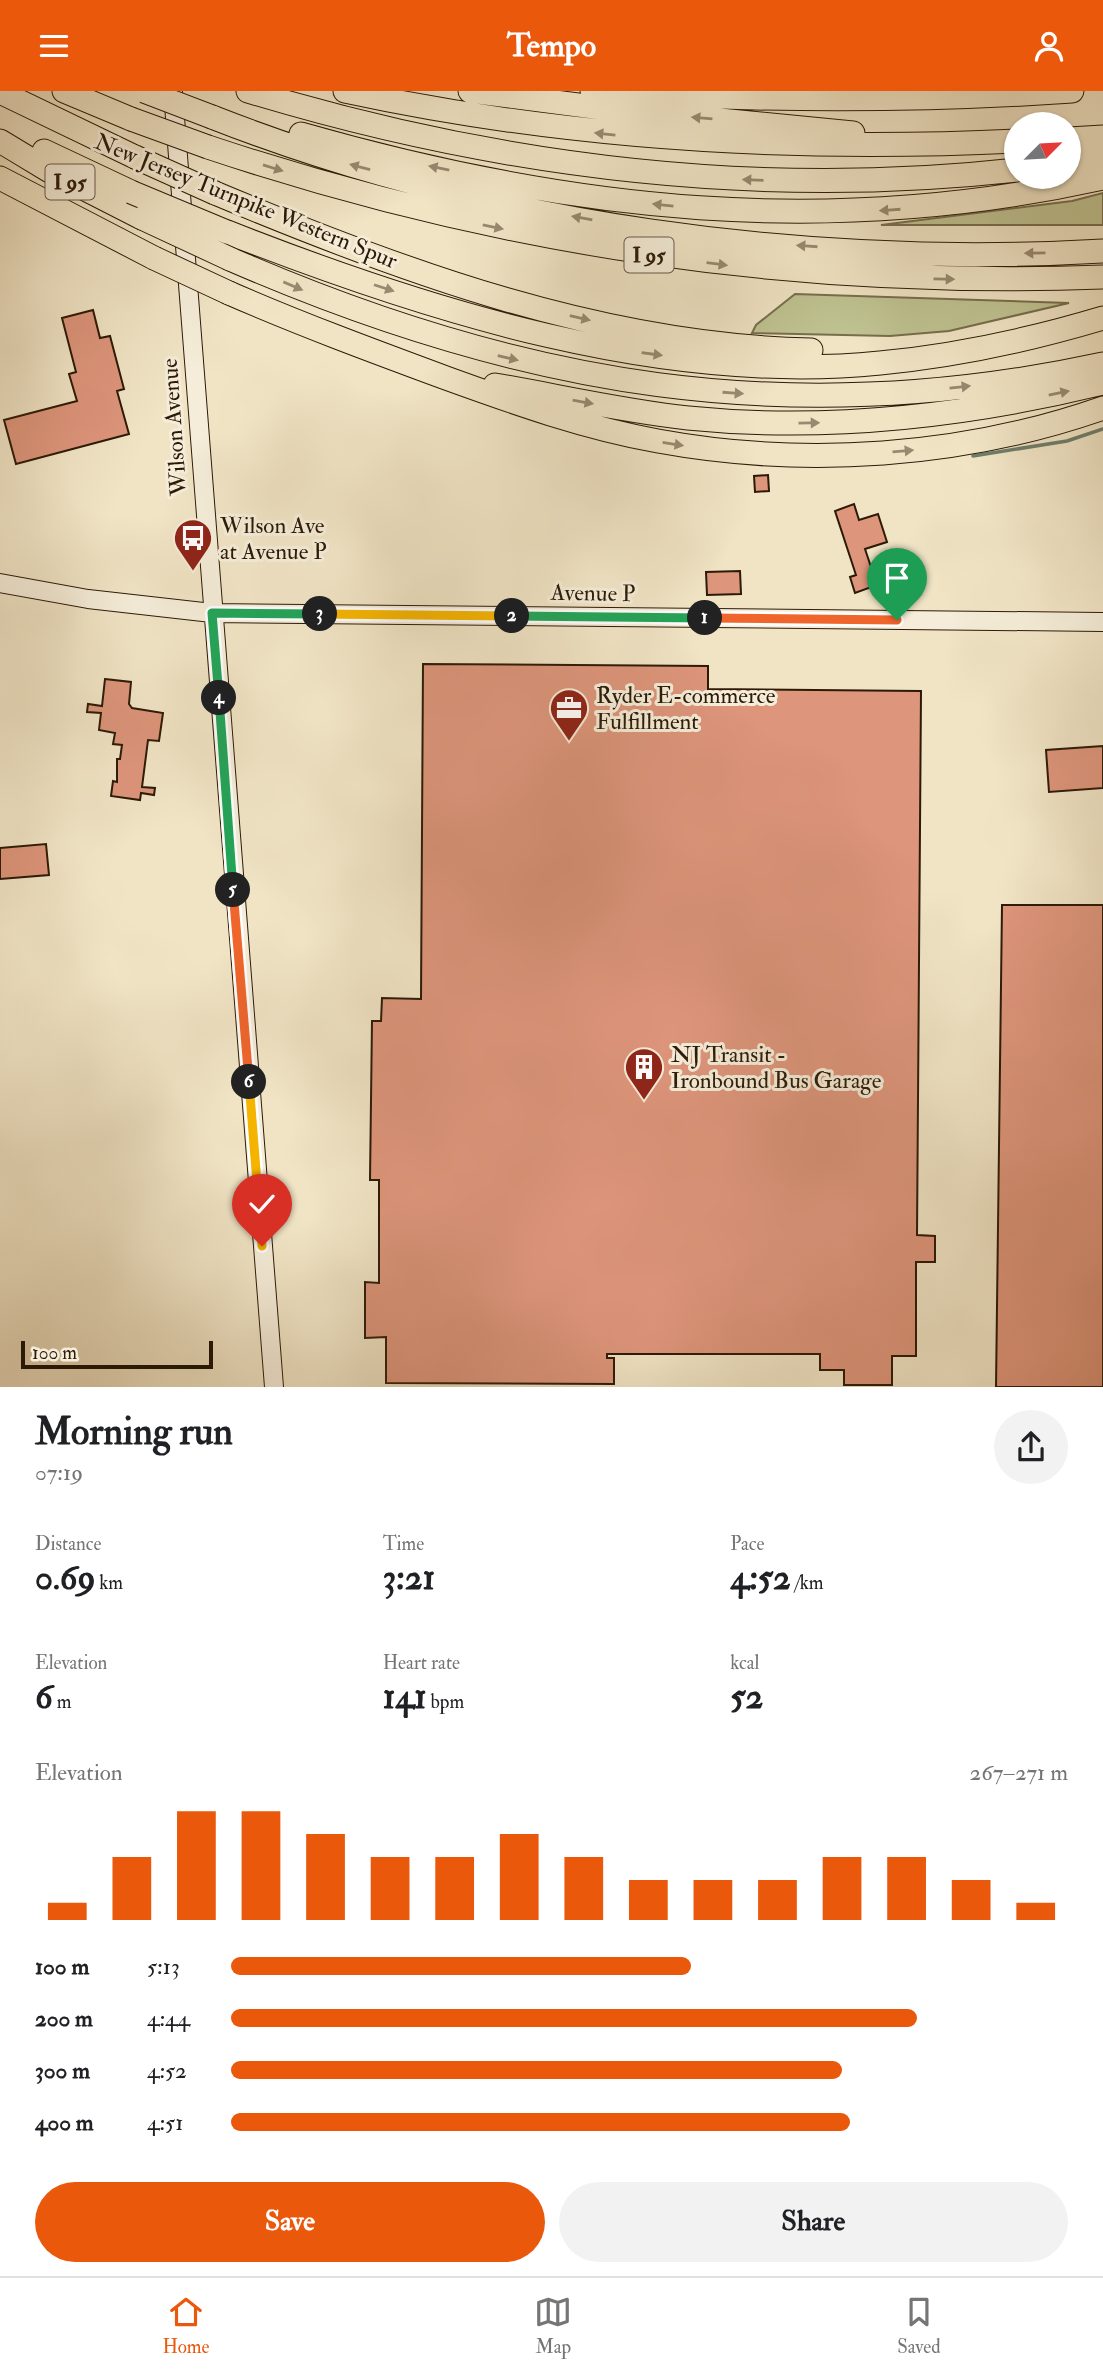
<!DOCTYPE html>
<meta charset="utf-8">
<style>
body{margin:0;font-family:"IM FELL Double Pica",serif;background:#f2f2f2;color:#202124;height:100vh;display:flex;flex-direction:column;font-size:26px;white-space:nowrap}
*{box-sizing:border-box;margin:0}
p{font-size:23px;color:#757577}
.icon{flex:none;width:38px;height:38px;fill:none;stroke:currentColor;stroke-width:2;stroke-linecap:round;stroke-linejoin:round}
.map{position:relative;height:1296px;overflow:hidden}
.panel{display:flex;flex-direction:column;background:#fff;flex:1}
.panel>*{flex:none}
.needle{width:46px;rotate:66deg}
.fabs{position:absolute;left:1004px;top:21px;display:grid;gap:14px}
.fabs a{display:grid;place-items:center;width:77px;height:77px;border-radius:50%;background:#fff;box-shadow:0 2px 5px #0004;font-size:35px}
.scale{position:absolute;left:21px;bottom:18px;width:192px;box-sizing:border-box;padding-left:7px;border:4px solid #2c1a07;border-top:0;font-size:19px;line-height:24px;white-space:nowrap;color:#2c1a07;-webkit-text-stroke:5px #f5edd9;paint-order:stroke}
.pin{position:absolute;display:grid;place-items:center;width:60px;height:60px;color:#fff;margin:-72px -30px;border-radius:50% 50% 50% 0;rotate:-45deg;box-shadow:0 0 7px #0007}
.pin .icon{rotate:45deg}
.km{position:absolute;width:35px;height:35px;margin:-18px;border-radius:50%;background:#222;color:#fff;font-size:19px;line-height:35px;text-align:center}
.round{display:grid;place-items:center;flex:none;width:74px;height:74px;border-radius:37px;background:#f2f2f2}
.headline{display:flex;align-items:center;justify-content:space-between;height:119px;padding:0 35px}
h1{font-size:38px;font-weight:700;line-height:52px}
.metrics{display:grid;grid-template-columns:repeat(3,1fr);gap:10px;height:119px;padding:7px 35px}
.metrics div{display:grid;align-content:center}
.metrics b{font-size:35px;font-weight:700}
.metrics small{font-size:19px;font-weight:400}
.metrics p{font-size:19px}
.chart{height:196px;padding:14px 35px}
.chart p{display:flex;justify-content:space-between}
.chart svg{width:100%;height:126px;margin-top:7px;stroke:#ea580c;stroke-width:6}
.button{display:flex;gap:14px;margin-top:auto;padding:14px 35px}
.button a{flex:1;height:80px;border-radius:42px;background:#ea580c;color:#fff;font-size:28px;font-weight:700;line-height:80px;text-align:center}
.button a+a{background:#f2f2f2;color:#202124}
ul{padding:0 35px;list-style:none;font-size:23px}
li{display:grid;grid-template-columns:112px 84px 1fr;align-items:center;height:52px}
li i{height:18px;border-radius:9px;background:#ea580c}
header{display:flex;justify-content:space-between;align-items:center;height:91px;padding:0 35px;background:#ea580c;color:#fff;font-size:32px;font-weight:700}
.dock{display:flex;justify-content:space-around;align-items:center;height:98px;border-top:2px solid #e0e0e0;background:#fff;font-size:19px;color:#757577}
.dock a{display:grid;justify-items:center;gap:4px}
.dock .selected{color:#ea580c}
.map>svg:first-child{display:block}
.green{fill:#bfc291;stroke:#766e4c;stroke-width:2}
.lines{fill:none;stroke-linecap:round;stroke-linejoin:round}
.stream{stroke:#6f7d6b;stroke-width:3.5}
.building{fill:#dd957b;stroke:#2c1a07;stroke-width:2}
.secondary-casing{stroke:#2c1a07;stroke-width:20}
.highway-casing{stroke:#2c1a07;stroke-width:25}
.secondary{stroke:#f5edd9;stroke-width:18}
.highway{stroke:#f0e4c5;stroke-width:23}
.highway-bridge-casing{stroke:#2c1a07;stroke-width:25;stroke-linecap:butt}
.highway-bridge{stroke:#f0e4c5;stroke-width:23}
.oneway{fill:#988970}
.split-1-casing{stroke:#fff;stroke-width:14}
.split-2-casing{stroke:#fff;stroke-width:14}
.split-3-casing{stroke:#fff;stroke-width:14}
.split-4-casing{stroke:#fff;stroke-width:14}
.split-5-casing{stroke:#fff;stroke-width:14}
.split-6-casing{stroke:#fff;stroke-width:14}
.split-7-casing{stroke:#fff;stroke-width:14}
.split-1{stroke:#f0652b;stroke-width:9}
.split-2{stroke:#22a559;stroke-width:9}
.split-3{stroke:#f5b400;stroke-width:9}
.split-4{stroke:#22a559;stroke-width:9}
.split-5{stroke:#22a559;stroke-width:9}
.split-6{stroke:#f0652b;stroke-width:9}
.split-7{stroke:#f5b400;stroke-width:9}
.labels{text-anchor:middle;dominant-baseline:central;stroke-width:6;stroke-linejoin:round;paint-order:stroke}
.shield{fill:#f5edd9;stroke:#685946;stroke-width:2}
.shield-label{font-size:21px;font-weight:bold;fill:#2c1a07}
.street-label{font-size:23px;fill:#2c1a07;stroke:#f5edd9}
.poi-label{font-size:23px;fill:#2c1a07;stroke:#f5edd9;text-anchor:start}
</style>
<header><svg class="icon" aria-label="menu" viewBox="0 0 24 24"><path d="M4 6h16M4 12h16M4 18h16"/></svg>Tempo<svg class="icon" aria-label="person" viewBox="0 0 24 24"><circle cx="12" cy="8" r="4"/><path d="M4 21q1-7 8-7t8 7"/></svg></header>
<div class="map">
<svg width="1103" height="1296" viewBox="0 0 1103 1296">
<rect width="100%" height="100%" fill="#f0e4c5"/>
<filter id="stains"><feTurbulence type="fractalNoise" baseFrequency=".00286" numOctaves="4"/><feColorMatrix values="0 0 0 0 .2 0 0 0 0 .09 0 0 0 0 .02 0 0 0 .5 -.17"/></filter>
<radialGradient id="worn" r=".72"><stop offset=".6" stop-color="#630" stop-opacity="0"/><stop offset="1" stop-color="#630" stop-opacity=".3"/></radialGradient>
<path class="green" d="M1103,102V134H881L1072,110Z
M795,203L1069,212L949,240L890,245L752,242L756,234Z"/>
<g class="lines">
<path class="stream" d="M973,365L1067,350L1103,338"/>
</g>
<path class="building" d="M93,219L100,247L110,245L124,298L117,300L129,343L16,373L4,329L77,310L69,283L76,281L62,227Z
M768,384L769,400L755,401L754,385Z
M854,413L859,429L878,423L887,451L865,458L877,494L855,502L850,486L856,484L835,420Z
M740,480L741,503L707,504L706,481Z
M423,573L708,575V598L921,600L917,1144L935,1145V1171H916V1265H892V1294H844V1279H820V1263H607V1267H614V1293L386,1292V1246L365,1247V1191L379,1192V1089H370L372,930H381L382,907L421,908Z
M105,588L131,591L129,613L132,617L163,622L159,650L148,649L142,696L155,697L154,704L141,702L140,709L111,705L113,690L117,691V668H120L122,654L113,653L115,642L99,639L101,622L87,621L88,613L102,615Z
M1103,655V697L1049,701L1046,659Z
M46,753L49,784L0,788V757Z
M1002,814H1103V1296H996Z"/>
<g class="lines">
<g class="secondary-casing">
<path id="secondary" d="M173,1L274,1296
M0,492L88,508L212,522L1103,531"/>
</g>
<g class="highway-casing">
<path id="highway" d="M64,0L131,28
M248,0C499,76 756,108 1017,79
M345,0C567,48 790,61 1017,50
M470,0L617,19L853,42
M592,0C752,10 912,11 1072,0
M0,1L135,66
M212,26C487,134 808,177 1103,160
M301,43C570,120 828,148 1103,87
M1069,48L1103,46
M0,50L48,79L142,127
M208,56C501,154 794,197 1103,186
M44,60L131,101
M1069,72L1103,66
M0,87L154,167
M215,102C403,181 605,255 811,259
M227,141C428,220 662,294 880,272C953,265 1033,248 1103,227
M230,168C521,295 789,341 1103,273
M229,202C300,233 373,260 446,287C515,312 585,337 658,350C805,377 963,366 1103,317
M495,294C559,305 623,320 688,327C827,341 968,325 1103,292"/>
</g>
<use href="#secondary" class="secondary"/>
<use href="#highway" class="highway"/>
<g class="highway-bridge-casing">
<path id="highway-bridge" d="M144,0L212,26
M131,28L208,56
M135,66L215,102
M131,101L227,141
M142,127L230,168
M154,167L229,202"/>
</g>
<use href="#highway-bridge" class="highway-bridge"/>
</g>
<defs><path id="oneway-solid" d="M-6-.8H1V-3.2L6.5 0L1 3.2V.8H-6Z" transform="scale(1.75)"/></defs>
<g class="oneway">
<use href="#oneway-solid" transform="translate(702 27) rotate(-175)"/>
<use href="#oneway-solid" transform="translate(605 43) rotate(-174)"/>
<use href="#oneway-solid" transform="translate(360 76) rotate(-165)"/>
<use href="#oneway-solid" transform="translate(273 77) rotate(17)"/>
<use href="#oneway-solid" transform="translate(439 77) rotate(-168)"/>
<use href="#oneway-solid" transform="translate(753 89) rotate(-178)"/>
<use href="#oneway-solid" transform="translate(663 114) rotate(-174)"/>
<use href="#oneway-solid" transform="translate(890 119) rotate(176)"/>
<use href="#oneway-solid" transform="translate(582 127) rotate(-170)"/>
<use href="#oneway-solid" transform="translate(493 136) rotate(12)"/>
<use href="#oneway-solid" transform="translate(807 155) rotate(-176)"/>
<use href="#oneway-solid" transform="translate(1035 162) rotate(179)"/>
<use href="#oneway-solid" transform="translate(717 173) rotate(7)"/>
<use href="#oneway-solid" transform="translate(944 188) rotate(1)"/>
<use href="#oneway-solid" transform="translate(293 195) rotate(23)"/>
<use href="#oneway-solid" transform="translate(384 197) rotate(18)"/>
<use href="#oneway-solid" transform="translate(580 227) rotate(13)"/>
<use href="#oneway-solid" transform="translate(652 263) rotate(8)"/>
<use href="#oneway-solid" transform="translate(508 267) rotate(13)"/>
<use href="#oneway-solid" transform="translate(960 296) rotate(-6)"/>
<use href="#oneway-solid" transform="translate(733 302) rotate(4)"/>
<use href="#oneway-solid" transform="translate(1059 302) rotate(-12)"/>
<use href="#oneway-solid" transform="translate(583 311) rotate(10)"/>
<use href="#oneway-solid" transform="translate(809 332) rotate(-1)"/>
<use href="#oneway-solid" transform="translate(673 353) rotate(9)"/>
<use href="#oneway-solid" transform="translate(903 360) rotate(-5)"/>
</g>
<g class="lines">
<g class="split-1-casing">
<path id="split-1" d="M705,527L897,529"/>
</g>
<g class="split-2-casing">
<path id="split-2" d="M512,525L705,527"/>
</g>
<g class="split-3-casing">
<path id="split-3" d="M320,523L512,525"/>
</g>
<g class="split-4-casing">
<path id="split-4" d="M219,607L212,522L320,523"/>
</g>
<g class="split-5-casing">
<path id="split-5" d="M219,607L233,799"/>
</g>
<g class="split-6-casing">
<path id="split-6" d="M233,799L249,991"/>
</g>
<g class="split-7-casing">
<path id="split-7" d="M249,991L262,1155"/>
</g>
<use href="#split-1" class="split-1"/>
<use href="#split-2" class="split-2"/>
<use href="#split-3" class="split-3"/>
<use href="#split-4" class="split-4"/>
<use href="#split-5" class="split-5"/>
<use href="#split-6" class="split-6"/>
<use href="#split-7" class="split-7"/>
</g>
<defs>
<g id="bus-pin" transform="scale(2.0125)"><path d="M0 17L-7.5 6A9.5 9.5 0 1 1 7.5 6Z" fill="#8f2418" stroke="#f5edd9"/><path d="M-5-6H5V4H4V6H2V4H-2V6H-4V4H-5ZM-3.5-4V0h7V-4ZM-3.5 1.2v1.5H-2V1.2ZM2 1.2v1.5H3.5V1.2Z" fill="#fff"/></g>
<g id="office-pin" transform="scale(2.0125)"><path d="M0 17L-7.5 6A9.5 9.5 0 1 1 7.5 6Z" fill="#8f2418" stroke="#f5edd9"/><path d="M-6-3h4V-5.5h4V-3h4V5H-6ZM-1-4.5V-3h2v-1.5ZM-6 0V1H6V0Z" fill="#fff"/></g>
<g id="building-pin" transform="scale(2.0125)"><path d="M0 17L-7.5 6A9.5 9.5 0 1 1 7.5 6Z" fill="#8f2418" stroke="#f5edd9"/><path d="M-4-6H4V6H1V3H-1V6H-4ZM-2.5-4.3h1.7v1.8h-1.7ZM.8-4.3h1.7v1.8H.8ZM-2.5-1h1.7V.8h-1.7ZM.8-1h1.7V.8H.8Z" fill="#fff"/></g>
</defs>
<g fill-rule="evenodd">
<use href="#bus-pin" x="193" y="447"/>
<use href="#office-pin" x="569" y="617"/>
<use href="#building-pin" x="644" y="976"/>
</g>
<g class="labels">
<g class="shield">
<rect x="45.5" y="73.5" width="49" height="35" rx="5"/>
<rect x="624.5" y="146.5" width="49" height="35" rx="5"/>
</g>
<g class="shield-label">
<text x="70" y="91">I 95</text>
<text x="649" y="164">I 95</text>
</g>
<g class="street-label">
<text transform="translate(246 110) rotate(22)">New Jersey Turnpike Western Spur</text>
<text transform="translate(174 336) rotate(-94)">Wilson Avenue</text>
<text transform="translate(593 502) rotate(1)">Avenue P</text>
</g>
<g class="poi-label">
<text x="220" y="434">Wilson Ave<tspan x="220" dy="26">at Avenue P</tspan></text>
<text x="596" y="604">Ryder E-commerce<tspan x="596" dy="26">Fulfillment</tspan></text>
<text x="671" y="963">NJ Transit -<tspan x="671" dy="26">Ironbound Bus Garage</tspan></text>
</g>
</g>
<rect width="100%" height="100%" filter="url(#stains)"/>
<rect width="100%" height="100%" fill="url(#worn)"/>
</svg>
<div class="fabs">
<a><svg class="needle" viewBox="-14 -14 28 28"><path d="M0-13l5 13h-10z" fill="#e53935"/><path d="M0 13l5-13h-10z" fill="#757577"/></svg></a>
</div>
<div class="scale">100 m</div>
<div class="pin" style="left:897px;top:529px;background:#1e9e55"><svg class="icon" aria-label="arrive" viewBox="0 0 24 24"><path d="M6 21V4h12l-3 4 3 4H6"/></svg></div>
<div class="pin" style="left:262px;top:1155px;background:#d93025"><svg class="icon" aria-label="check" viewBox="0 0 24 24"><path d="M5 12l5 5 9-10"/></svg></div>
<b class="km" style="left:705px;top:527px">1</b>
<b class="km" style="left:512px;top:525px">2</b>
<b class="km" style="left:320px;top:523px">3</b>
<b class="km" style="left:219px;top:607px">4</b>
<b class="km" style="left:233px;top:799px">5</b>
<b class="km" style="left:249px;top:991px">6</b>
</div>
<section class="panel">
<div class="headline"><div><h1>Morning run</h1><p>07:19</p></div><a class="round"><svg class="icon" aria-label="share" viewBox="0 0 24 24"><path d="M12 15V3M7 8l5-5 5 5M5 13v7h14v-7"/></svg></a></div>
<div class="metrics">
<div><p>Distance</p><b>0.69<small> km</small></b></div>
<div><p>Time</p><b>3:21</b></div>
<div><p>Pace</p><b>4:52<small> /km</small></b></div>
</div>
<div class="metrics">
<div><p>Elevation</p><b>6<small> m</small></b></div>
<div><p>Heart rate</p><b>141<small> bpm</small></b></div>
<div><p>kcal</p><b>52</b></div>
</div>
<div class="chart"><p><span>Elevation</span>267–271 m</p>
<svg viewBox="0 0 160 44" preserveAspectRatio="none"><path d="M5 44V38M15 44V22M25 44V6M35 44V6M45 44V14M55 44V22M65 44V22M75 44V14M85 44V22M95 44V30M105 44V30M115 44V30M125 44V22M135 44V22M145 44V30M155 44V38"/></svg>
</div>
<ul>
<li><b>100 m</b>5:13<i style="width:55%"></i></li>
<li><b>200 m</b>4:44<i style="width:82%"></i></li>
<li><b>300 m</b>4:52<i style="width:73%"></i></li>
<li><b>400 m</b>4:51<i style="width:74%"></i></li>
</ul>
<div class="button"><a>Save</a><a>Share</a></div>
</section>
<nav class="dock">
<a class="selected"><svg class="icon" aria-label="home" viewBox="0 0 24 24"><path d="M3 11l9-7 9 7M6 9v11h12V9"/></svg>Home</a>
<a><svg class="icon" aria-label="map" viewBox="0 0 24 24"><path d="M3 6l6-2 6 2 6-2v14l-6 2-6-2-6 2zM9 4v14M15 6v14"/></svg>Map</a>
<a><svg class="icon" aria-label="saved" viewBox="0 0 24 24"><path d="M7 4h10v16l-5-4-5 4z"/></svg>Saved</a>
</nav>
